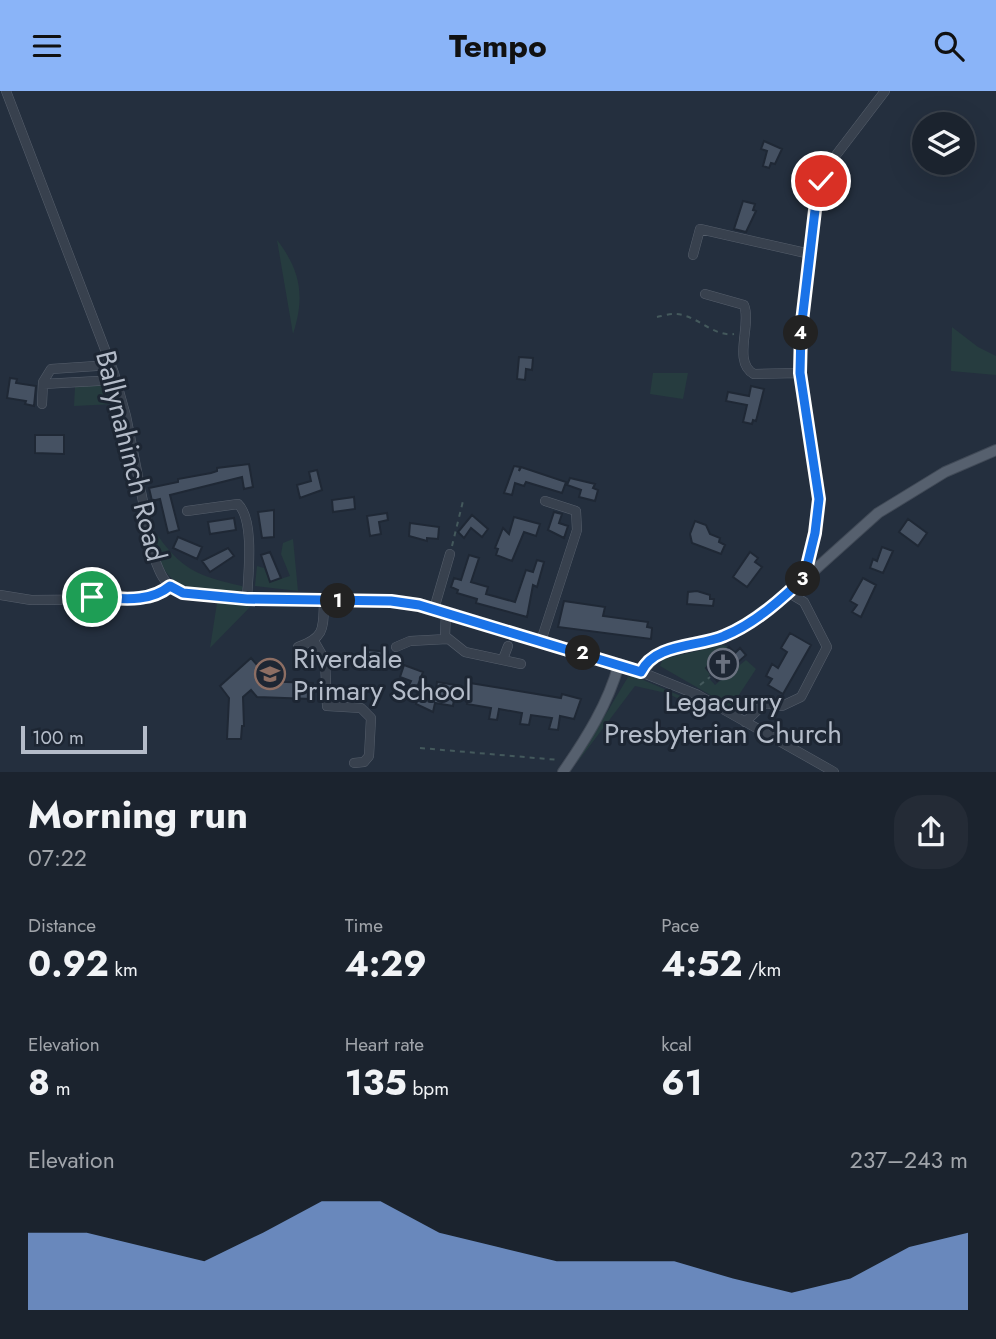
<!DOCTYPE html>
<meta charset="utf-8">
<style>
body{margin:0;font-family:Jost,sans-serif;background:#242b36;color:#f1f3f6;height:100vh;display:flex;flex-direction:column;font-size:26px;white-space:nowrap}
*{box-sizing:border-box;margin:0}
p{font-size:23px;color:#a0a4aa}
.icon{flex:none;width:38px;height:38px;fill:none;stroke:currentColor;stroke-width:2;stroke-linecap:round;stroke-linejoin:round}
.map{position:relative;height:681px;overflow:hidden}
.sheet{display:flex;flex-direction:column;background:#1b232e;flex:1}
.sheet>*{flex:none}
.tools{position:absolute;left:912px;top:21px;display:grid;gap:14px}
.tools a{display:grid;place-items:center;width:63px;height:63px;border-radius:50%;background:#1b232e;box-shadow:0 7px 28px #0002,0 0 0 2px #39404a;font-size:35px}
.scale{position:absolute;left:21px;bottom:18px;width:126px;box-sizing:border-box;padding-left:7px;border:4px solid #b4bcc9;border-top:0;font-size:19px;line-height:24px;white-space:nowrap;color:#b4bcc9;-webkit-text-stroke:5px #1d2633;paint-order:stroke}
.pin{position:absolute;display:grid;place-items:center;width:60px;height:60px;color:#fff;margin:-30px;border:4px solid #fff;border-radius:50%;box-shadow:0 2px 7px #0007}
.km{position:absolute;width:35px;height:35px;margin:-18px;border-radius:50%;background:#222;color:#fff;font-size:19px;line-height:35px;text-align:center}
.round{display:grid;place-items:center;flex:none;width:74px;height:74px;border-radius:28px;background:#242b36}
.headline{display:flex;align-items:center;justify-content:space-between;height:119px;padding:0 28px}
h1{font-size:38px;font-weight:700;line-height:52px}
.figures{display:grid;grid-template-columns:repeat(3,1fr);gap:10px;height:119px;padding:7px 28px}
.figures div{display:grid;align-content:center}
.figures b{font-size:35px;font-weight:700}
.figures small{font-size:19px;font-weight:400}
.figures p{font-size:19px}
.chart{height:196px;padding:14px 28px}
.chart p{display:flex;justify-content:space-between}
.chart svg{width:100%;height:126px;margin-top:7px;fill:#8ab4f8;opacity:.7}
header{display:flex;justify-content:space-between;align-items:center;height:91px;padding:0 28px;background:#8ab4f8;color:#111;font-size:32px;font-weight:700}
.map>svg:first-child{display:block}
.green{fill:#263c3f}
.building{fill:#455162;stroke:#1f2835;stroke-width:2}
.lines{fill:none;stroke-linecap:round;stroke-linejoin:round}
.minor-casing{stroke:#565f6c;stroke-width:10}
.major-casing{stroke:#414a57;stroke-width:12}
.path{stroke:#44595c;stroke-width:2;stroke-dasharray:5 5;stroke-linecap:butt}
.minor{stroke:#38414e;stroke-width:9}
.major{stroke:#56606e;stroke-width:10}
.route-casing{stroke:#fff;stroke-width:14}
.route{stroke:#1a73e8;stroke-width:9}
.labels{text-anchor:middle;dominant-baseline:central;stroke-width:6;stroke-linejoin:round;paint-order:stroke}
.street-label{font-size:28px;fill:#b4bcc9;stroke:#1d2633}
.poi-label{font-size:28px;fill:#b4bcc9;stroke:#1d2633;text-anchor:start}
</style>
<header><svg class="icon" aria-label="menu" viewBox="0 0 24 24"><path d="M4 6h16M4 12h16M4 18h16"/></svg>Tempo<svg class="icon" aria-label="search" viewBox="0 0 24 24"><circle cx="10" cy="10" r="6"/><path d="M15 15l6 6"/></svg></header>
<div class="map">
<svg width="996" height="681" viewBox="0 0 996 681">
<rect width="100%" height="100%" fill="#242f3e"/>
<path class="green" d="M277,149C301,180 305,206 293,243Z
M952,236L978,256L996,265V284L951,280Z
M653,282H688L683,308L650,303Z
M104,292L110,294L115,313L74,315L75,296Z
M154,439C180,478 197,485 242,495L243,498L238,501C186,498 160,501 154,439Z
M293,448L298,500L255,495L257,475L264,477L270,491L290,485L281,463L283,452Z
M217,512L251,515L210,557Z
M723,554L729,556L706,577L710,583L708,586L715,594L746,569L756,578L731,616L660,575L663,568Z
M634,585L690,609L688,612L666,602L635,595L576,673L628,586Z"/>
<path class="building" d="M764,50L782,58L775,73L771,72L769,77L763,75L767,60L761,58Z
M743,110L755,113L753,119L756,120L746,141L734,138Z
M519,266L533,267L532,279L526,278L525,289L517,288Z
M10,287L17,288L16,292L36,295L34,315L25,313L26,310L7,307Z
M751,295L764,298L756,330L753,329L752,333L743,331L747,314L726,310L728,301L749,305Z
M35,344H64V363L35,362Z
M249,373L253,396L244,398L242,386L170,404L179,439L168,442L160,408L152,410L149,397L178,391V388L211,382L217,380V377Z
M514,375L520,376L519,380L521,376L566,391L562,402L526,391L524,395L515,392L512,404L504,402Z
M317,379L322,399L300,407L297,394L311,390L309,381Z
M570,387L595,393L593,397L598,399L595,410L579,406L581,399L567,394Z
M354,406L355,418L333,421L332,409Z
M274,419V446L262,447L258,421Z
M554,421L562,423L559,432L568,435L564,447L548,439Z
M387,422L388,429L379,431L381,443L370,445L367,425Z
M472,424L488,438L482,446L471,437L464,447L458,441Z
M514,426L540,433L536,445L524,441L512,470L496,464L498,458L495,457L503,437L509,443Z
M234,427L236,439L210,443L208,431Z
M908,428L927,442L918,455L899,441Z
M695,430L706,434L710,443L720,447L719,451L725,454L721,463L692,452L690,443Z
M410,432L439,436L438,448L427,447V450L409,445Z
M178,446L202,456L197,468L173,457Z
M882,456L893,460L883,482L870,477L873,468L877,470Z
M228,457L234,465L210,481L202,470Z
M270,461L281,487L270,491L261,464Z
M750,461L758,467L755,471L762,476L747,496L733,486Z
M469,464L479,467L471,491L488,496L486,503L515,511L526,479L533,481L537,469L544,471L537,496L533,494L527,526L476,512L477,508L457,502L458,499L451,496L454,487L461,489Z
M863,487L876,494L861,526L852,521L857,514L850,510Z
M697,500L710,504V508H714L713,515L687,513L688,501Z
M564,510L605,516L603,525L648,531L647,536L652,537L651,548L558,536Z
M790,542L811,554L783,603L768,594L772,588L766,585L772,573L778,577L787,561L781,557Z
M729,556L735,562L740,557L746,564L717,590L706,577Z
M368,559L388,561L387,575L367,573Z
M251,567L257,574L261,572L268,579L261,590L313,592L312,608L257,606L251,599L243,606L244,635H242L241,648H227L229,607L220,595Z
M404,574L423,581L416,599L408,596L411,590L400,586Z
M437,591L456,594L453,615L435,612L433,621L416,613L418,604L435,608Z
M470,592L561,607L562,603L581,608L574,628L560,625L558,639L549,638L552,627L531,624L529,634L520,633L522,622L499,618L497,629L489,628L491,617L467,613Z"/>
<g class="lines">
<g class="minor-casing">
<path id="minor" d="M6,0L114,282L126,325L154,466C159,480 164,494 178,500C191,507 212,505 226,506C289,511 358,504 419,514L619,573
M693,164L700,138L810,163
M705,203L744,214C752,234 732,271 754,283L800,282
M43,293L116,289
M42,313L43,291L51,278L111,274
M187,420L238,413C255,429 248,485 247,508
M808,483L806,479L815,442L819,408L800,282L801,239L817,102L830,72L885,0
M0,504L31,509L149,508L161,503L170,495
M434,518L450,463
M446,521L445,545L465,561L521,573
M314,550L325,569L327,615L361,617L371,627L369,665L364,671L354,672
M541,550L577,439L576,420L545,410
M298,556C326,546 323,537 324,509
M396,556L410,550L447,548
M503,568L508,555
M641,581L698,604L834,681
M745,631L765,612L782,615L801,606L827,556L804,511L789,502"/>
</g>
<g class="major-casing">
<path id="major" d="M563,681C586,648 608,613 619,573L641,581L658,563L725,545L747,532L789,502L878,422L945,381L996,359"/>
</g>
<path class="path" d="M657,226C662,225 669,223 674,223C697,223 712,246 734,243
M452,455L463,410
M700,594L710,586
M420,657L559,669"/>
<use href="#minor" class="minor"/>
<use href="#major" class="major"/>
</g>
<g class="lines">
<g class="route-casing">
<path id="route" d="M92,506C119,507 148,513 170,495L183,502L247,508L391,510L419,514L641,581C654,552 699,556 724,545C756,532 784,506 808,483L806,479L815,442L819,408L800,282L801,239L817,102L821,90"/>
</g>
<use href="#route" class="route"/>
</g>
<defs>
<g id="church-ring" transform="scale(1.575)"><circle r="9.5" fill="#1d2633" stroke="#6b7280" stroke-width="1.5"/><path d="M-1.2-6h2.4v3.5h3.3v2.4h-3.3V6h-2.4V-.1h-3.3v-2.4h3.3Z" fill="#6b7280"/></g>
<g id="school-ring" transform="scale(1.575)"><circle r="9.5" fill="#1d2633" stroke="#8d6e63" stroke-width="1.5"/><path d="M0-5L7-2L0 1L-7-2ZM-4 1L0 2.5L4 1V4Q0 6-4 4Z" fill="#8d6e63"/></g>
</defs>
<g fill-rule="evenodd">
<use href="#church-ring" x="723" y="573"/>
<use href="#school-ring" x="270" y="583"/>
</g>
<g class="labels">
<g class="street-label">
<text transform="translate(131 365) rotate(76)">Ballynahinch Road</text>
</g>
<g class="poi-label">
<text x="293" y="567">Riverdale<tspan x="293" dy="32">Primary School</tspan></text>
<text x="723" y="610" text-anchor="middle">Legacurry<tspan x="723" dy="32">Presbyterian Church</tspan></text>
</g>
</g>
</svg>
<div class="tools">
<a><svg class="icon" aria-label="layers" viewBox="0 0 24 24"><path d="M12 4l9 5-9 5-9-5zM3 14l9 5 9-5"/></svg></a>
</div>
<div class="scale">100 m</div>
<div class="pin" style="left:92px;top:506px;background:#1e9e55"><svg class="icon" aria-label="arrive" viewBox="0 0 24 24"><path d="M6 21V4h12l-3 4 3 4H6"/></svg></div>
<div class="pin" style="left:821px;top:90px;background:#d93025"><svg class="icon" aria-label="check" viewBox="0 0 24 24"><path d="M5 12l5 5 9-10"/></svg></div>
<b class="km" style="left:338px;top:510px">1</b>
<b class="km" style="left:583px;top:562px">2</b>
<b class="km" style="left:803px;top:488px">3</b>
<b class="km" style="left:801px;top:242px">4</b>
</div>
<section class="sheet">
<div class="headline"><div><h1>Morning run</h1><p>07:22</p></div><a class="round"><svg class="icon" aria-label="share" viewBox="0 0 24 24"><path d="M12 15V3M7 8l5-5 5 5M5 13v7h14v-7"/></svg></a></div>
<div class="figures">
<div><p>Distance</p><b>0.92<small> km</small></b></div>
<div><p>Time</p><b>4:29</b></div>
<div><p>Pace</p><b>4:52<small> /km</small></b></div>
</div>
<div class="figures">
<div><p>Elevation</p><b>8<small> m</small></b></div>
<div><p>Heart rate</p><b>135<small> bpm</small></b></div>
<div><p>kcal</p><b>61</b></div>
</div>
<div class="chart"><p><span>Elevation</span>237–243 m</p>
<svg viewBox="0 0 160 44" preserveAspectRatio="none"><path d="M0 44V17L10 17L20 22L30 27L40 17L50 6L60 6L70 17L80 22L90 27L100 27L110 27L120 33L130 38L140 33L150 22L160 17V44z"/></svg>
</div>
</section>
